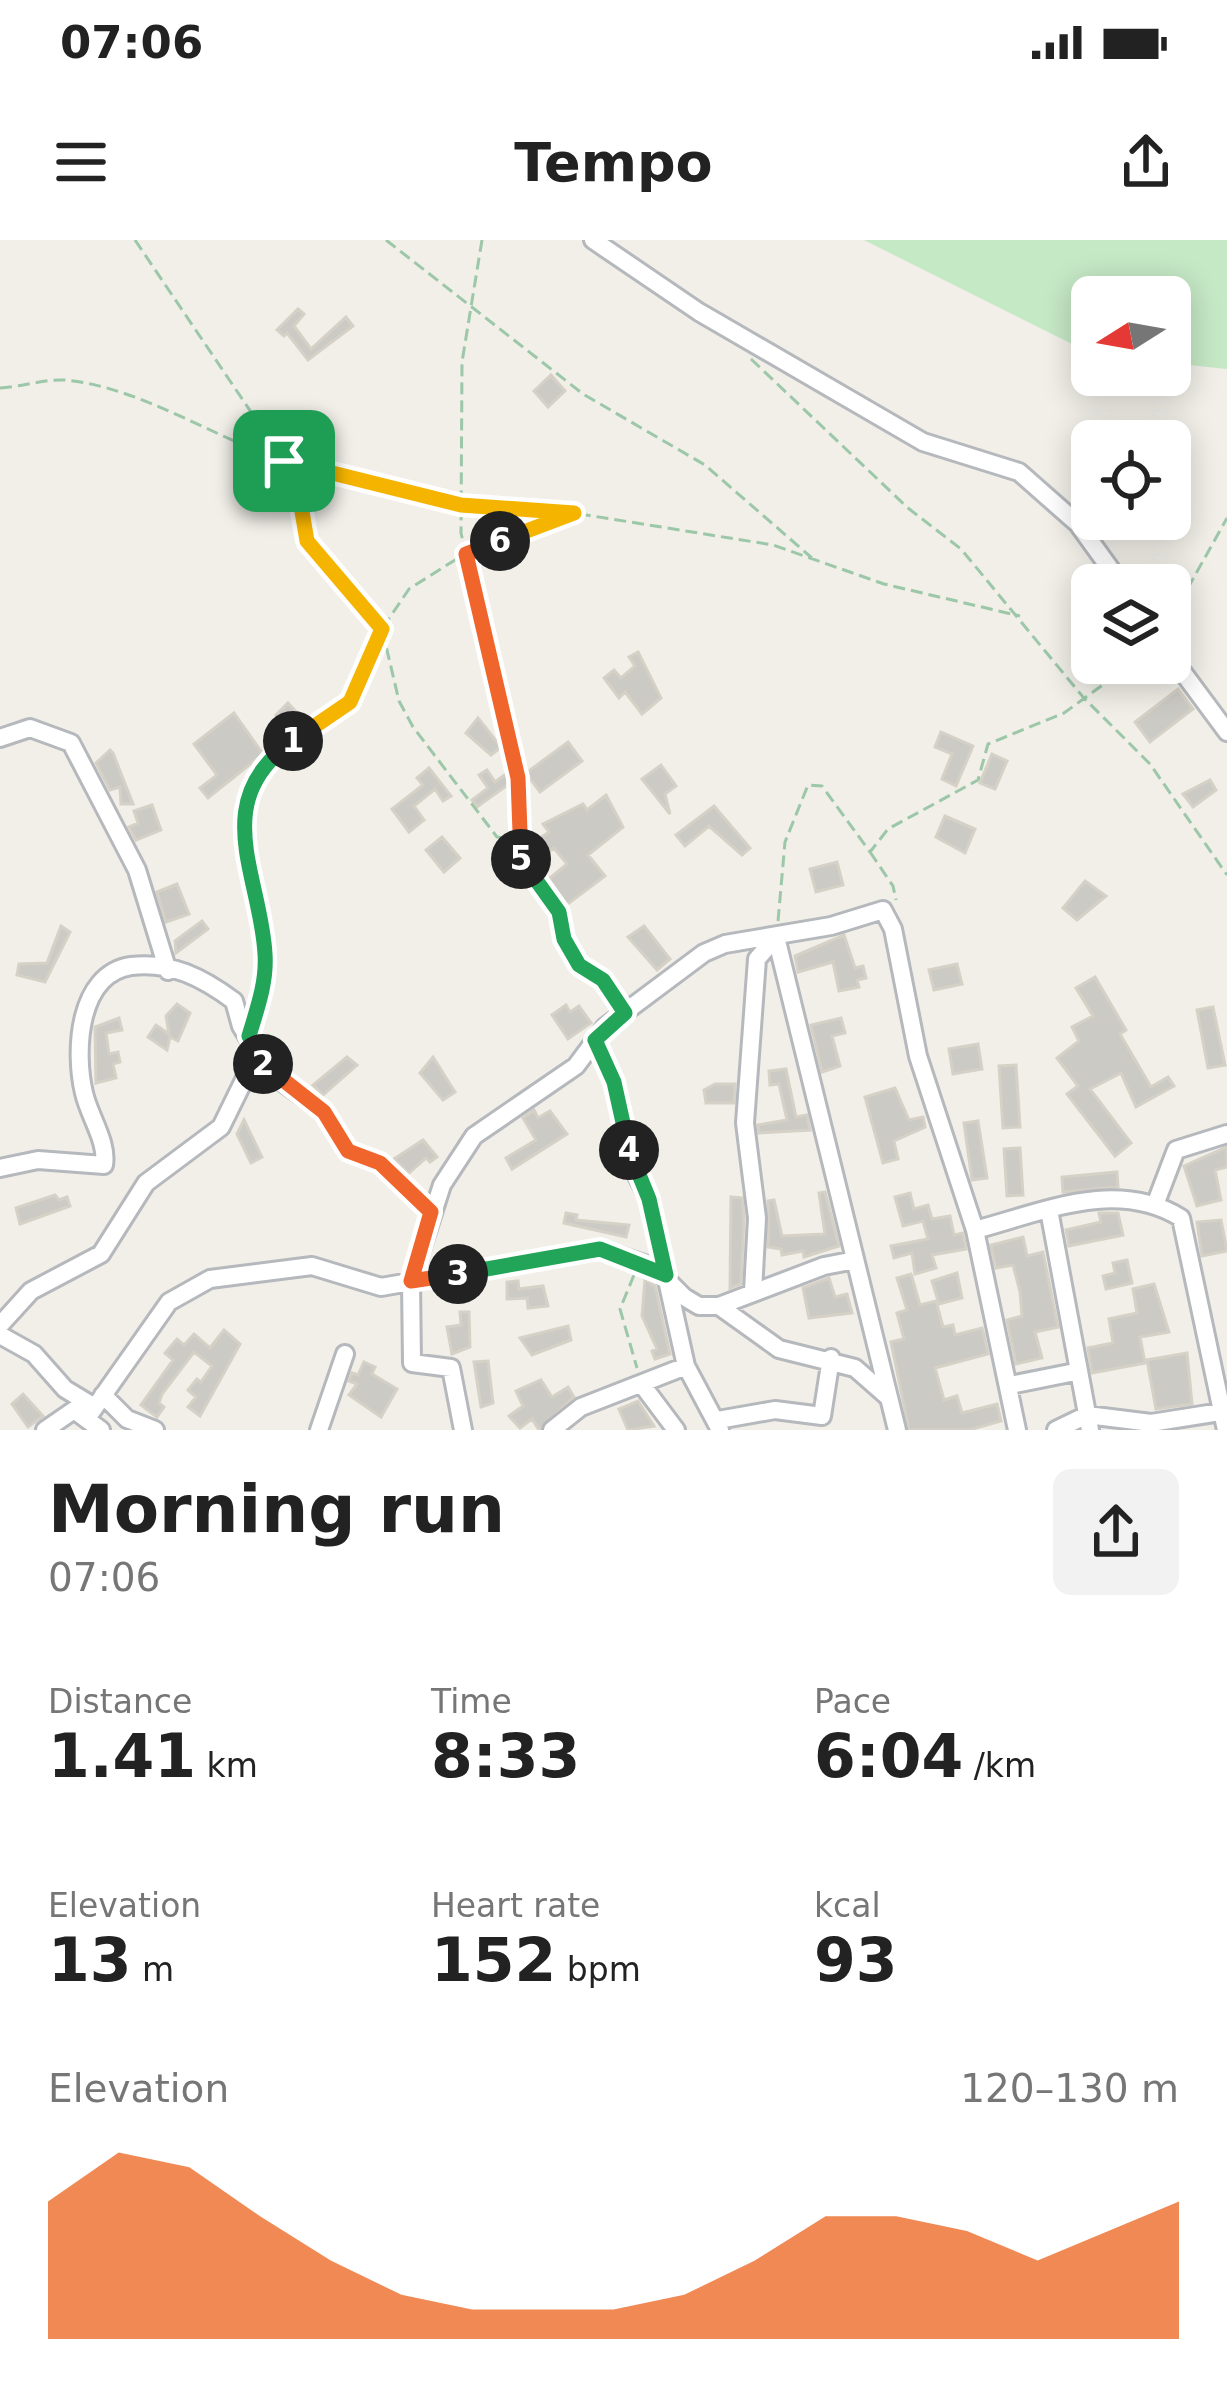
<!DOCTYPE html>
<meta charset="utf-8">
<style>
body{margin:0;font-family:"DejaVu Sans",sans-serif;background:#f2f2f2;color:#222;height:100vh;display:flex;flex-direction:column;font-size:45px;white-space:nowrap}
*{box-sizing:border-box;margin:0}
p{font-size:39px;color:#767676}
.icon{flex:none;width:66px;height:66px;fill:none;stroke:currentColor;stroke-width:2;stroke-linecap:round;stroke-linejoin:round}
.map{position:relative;height:1190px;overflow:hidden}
.sheet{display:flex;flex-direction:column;background:#fff;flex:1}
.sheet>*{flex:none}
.needle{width:78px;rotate:259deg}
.controls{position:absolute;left:1071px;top:36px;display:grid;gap:24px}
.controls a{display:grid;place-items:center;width:120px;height:120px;border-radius:18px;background:#fff;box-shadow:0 6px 30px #0003;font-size:60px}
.pin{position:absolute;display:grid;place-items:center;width:102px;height:102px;color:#fff;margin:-51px;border-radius:24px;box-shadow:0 6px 18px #0006}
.km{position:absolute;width:60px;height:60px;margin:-30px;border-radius:50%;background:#222;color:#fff;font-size:33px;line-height:60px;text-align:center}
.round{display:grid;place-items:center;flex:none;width:126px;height:126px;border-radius:18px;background:#f2f2f2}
.head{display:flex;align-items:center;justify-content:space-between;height:204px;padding:0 48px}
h1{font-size:66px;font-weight:700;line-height:90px}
.metrics{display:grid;grid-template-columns:repeat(3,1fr);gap:18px;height:204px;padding:12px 48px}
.metrics div{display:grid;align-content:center}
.metrics b{font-size:60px;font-weight:700}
.metrics small{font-size:33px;font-weight:400}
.metrics p{font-size:33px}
.chart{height:336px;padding:24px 48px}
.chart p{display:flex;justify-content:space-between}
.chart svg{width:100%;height:216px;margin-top:12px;fill:#ea580c;opacity:.7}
.status{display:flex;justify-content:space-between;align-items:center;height:84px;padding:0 60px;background:#fff;direction:ltr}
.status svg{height:33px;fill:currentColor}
header{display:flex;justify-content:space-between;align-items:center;height:156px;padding:0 48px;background:#fff;font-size:54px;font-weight:700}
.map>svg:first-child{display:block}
.green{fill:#c5e8c5}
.building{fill:#cccac5;stroke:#d6d1c6;stroke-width:3}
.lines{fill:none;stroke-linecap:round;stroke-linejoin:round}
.minor-casing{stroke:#b5b8bc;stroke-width:22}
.path{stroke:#9cc7a9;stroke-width:3;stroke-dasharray:12 6;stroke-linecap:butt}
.minor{stroke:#fff;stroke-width:16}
.split-1-casing{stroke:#fff;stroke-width:24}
.split-2-casing{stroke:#fff;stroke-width:24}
.split-3-casing{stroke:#fff;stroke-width:24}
.split-4-casing{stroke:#fff;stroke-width:24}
.split-5-casing{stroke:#fff;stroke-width:24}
.split-6-casing{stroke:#fff;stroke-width:24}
.split-7-casing{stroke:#fff;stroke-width:24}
.split-1{stroke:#f5b400;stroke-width:15}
.split-2{stroke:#22a559;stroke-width:15}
.split-3{stroke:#f0652b;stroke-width:15}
.split-4{stroke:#22a559;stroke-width:15}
.split-5{stroke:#22a559;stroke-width:15}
.split-6{stroke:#f0652b;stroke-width:15}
.split-7{stroke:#f5b400;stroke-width:15}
</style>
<div class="status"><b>07:06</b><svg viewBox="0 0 49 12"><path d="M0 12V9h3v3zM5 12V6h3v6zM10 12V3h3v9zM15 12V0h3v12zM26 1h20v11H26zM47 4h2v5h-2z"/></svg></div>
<header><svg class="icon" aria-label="menu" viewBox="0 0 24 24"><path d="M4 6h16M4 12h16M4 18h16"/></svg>Tempo<svg class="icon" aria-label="share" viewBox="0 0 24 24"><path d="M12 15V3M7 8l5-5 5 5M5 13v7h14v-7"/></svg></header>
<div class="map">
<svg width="1227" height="1190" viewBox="0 0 1227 1190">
<rect width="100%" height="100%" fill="#f1efe8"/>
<path class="green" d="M864,0H1227V129L1170,123V57H1092V114Z"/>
<path class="building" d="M298,69L304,74L294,86L311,109L346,77L353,86L308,120L287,93L284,96L277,90Z
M551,135L565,151L548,167L534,151Z
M638,412L661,458L642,474L625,452L619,458L604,438L614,430L621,438L635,426L629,417Z
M1178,449L1193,469L1150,502L1135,482Z
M288,463L305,481L280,502L273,494L284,483L276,475Z
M234,473L263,514L208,558L200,548L217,535L194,504Z
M478,478L501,507L491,515L466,493Z
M941,492L973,506L956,546L942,539L952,514L935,507Z
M568,502L582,521L540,552L526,533Z
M110,510L113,513L133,564H121L120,547L110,550L96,523Z
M992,514L1007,521L995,549L980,543Z
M661,525L676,546L665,554L670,574L642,539Z
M429,528L451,556L443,561L435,549L414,566L424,580L409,592L392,569L423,545L417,538Z
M487,530L495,542L507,533L513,541L477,567L472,560L488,548L479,535Z
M1210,540L1216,550L1193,567L1183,554Z
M606,555L623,587L588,615L605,636L565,666L545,642L567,624L554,608L524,629L519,623L544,603L540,598L549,592L543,584L583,564L587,570Z
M152,565L161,590L136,600L129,587L138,583L134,571Z
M714,566L750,608L742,615L709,586L685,606L676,595Z
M945,576L975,589L965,613L936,597Z
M442,597L460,618L444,632L426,610Z
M837,622L843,645L816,652L810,629Z
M1085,641L1106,656L1077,680L1063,668Z
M177,644L189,674L166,682L157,652Z
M202,681L208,689L176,713L175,701Z
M61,686L70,692L45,742L17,735L19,724L47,723Z
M644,686L670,719L657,730L628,697Z
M844,695L855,728L863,726L866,738L857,740L859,747L839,751L833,722L798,732L795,716Z
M957,724L962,744L934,750L929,730Z
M1095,737L1126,790L1120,794L1151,847L1168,837L1174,846L1136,867L1121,833L1090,849L1131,903L1115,916L1067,854L1078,846L1057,818L1079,801L1072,787L1093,776L1076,748Z
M177,764L190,773L178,801L170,797L167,810L148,797L156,785L169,794L166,776Z
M566,765L570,772L579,766L591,783L568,799L552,775Z
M1213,767L1225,825L1208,828L1197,770Z
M119,778L122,790L106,793L109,814L118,812L120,822L113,824L116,838L96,843L95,787Z
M841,778L845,793L832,796L840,826L822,832L811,785Z
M978,804L982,829L953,834L949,809Z
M347,817L357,825L323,855L313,845Z
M433,817L455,852L443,860L420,833Z
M1016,825L1020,887L1003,888L999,826Z
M786,829L796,877L807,875L810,890L759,893L758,885L787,880L779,844L770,845L769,831Z
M715,844H735L734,863H706L704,850Z
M895,848L909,880L923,877L925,887L894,901L898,919L883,923L865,857Z
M534,870L538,878L550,871L567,894L512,929L506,918L536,900L523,878Z
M244,880L262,917L251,923L237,894Z
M978,881L987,938L972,940L964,883Z
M423,900L437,917L430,922L426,918L409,933L394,919Z
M1227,907V927L1215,930L1221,960L1197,966L1184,926Z
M1020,908L1023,955L1007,956L1004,909Z
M1117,932L1118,947L1063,952L1062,937Z
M825,952L839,1006L804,1017L803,1011L782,1015L781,1009L768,1007V961L774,960L782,996L825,994L819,953Z
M910,953L914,969L928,965L932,979L950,976L954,995L963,993L966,1009L932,1015L936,1028L915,1034L912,1013L894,1018L891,1006L928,999L923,981L903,986L895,957Z
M55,955L59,960L67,957L70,966L20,984L16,968Z
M731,957L742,958L744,978L741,1044L730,1048Z
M566,973L577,975L576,980L629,985L626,997L564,983Z
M1099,973H1118L1123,995L1069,1006L1066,990L1101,982Z
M1221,980L1227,1011L1202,1016L1197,982Z
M1023,997L1027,1016L1043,1012L1058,1087L1035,1092L1042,1118L1016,1124L1007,1080L1022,1076L1020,1052L1013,1025L996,1028L991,1005Z
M1127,1020L1132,1043L1106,1049L1103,1036L1115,1033L1113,1023Z
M957,1033L962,1058L939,1064L932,1041Z
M911,1034L920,1065L936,1061L943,1087L953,1085L955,1095L982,1088L984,1095L988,1114L935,1128L944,1160L957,1156L962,1173L997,1164L1001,1181L969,1190H909L891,1102L904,1099L897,1073L907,1070L897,1038Z
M829,1038L835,1057L847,1054L852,1073L809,1078L803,1048Z
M645,1039L655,1046L670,1114L655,1119L652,1111L657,1109L642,1076Z
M518,1041L519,1049L543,1046L548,1066L528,1068L527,1058L507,1059V1042Z
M1154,1044L1169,1092L1140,1097L1145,1123L1092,1133L1088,1108L1113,1103L1109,1079L1137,1073L1133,1049Z
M460,1072H469L470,1107L452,1114L447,1087L461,1085Z
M568,1086L571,1100L532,1115L520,1098Z
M224,1090L240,1104L200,1176L188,1167L196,1157L188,1150L197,1139L201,1142L212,1126L194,1112L162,1154L159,1163L164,1167L157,1177L141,1165L173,1120L165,1113L177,1099L184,1105L194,1094L210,1108Z
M1187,1113L1192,1164L1156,1169L1147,1120Z
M488,1121L493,1163L481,1167L474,1122Z
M364,1122L375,1127L372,1134L397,1149L381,1177L349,1155L357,1144L349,1141L352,1133L358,1135Z
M541,1140L552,1157L568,1147L574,1157L539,1190L532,1179L520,1188L509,1176L523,1166L516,1151Z
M23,1154L43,1176L28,1187L12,1164Z
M638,1161L654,1186L628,1190L619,1169Z"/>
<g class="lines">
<g class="minor-casing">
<path id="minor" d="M593,0L699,72L923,202L1019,232L1078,284L1122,345
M1170,415L1227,492
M0,498L30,488L71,503L137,630L168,731
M776,697L897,1190
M595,800L614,842L633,928L649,959L686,1126L720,1190
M0,928L38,920L104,925C108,902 89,876 84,853C74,811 78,734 131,726C171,721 203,738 234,761L241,786L269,832L324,872L348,911L380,923L431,972
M1155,965L1176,910L1227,894
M1049,970L1090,1190
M975,990C1043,972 1116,938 1181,978L1226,1190
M753,1051L757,978L745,883L757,719L776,697
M719,1066L824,1026L855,1020
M0,1085L31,1051L101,1014L146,943L221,887L247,834L263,823
M0,1095L34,1114L65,1149L93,1166
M1010,1145L1075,1132
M643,1146L676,1190
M103,1155L127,1179L155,1190
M88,1177L169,1062L210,1039L312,1026L381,1047L600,1009L655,1028L684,1057L699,1066H719L779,1109L855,1128L888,1157
M718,1180L775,1170L822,1176L831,1118
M45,1190L74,1170L101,1190
M319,1190L345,1114
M463,1190L451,1128L412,1123L411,1041L442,945L474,896L576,826L605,787L704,713L725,704L831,686L883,670L893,689L918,816L975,990L1017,1190
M552,1190L581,1167L686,1126
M1056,1190L1087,1175L1151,1183L1227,1171"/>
</g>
<path class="path" d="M135,0L284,221L298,248L307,301L382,389L399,461L413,487L497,597L518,600
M386,0L583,154L705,225L812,318
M482,0L462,122L461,293L518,538L521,625L559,672L564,699L579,725L603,740L617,762
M751,119L908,268L961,309L1083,457L1150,524L1227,635
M0,148C21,147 44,139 64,140C140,146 219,201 290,223C384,251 474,267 572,273
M1170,380L1227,278
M870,612L893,646L896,660
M778,681L785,602L808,545L822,546L870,612L888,589L978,540L988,504L1064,473L1133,423
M254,779L266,713L244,602L252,550L263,522L350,462L382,389L409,349L466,313L574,273L773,305L884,344L1020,376
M634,1035L620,1069L637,1128"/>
<use href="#minor" class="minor"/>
</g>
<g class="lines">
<g class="split-1-casing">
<path id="split-1" d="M284,221L298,248L307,301L382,389L350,462L293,501"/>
</g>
<g class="split-2-casing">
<path id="split-2" d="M263,824L249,796C257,769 267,742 265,714C261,636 207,561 293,501"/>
</g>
<g class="split-3-casing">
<path id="split-3" d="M263,824L324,872L348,911L380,923L431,972L411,1041L458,1034"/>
</g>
<g class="split-4-casing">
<path id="split-4" d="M458,1034L600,1009L666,1035L649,959L629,910"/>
</g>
<g class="split-5-casing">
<path id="split-5" d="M521,619L559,672L564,699L579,725L603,740L625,773L595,800L614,842L629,910"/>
</g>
<g class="split-6-casing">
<path id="split-6" d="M500,301L466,314L518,538L521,619"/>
</g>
<g class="split-7-casing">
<path id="split-7" d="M284,221L461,265L574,273L500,301"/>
</g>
<use href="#split-1" class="split-1"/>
<use href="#split-2" class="split-2"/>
<use href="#split-3" class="split-3"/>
<use href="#split-4" class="split-4"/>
<use href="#split-5" class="split-5"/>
<use href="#split-6" class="split-6"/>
<use href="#split-7" class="split-7"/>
</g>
</svg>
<div class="controls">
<a><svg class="needle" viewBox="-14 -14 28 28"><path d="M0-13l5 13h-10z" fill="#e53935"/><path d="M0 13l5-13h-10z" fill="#767676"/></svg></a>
<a><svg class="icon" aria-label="locate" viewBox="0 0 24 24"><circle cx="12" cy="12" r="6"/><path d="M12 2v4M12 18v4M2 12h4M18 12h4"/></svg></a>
<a><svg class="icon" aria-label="layers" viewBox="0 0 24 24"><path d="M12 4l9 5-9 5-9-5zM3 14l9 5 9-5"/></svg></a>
</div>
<div class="pin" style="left:284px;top:221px;background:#1e9e55"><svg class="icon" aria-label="arrive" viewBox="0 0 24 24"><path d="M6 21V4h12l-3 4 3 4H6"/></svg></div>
<b class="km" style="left:293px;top:501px">1</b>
<b class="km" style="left:263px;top:824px">2</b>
<b class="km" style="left:458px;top:1034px">3</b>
<b class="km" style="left:629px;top:910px">4</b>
<b class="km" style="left:521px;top:619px">5</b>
<b class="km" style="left:500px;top:301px">6</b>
</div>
<section class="sheet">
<div class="head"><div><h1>Morning run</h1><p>07:06</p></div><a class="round"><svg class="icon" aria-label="share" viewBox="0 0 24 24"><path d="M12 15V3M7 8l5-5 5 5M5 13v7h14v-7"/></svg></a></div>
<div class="metrics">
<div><p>Distance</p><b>1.41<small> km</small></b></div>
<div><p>Time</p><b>8:33</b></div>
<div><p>Pace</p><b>6:04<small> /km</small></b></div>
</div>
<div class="metrics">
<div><p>Elevation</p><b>13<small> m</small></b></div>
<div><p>Heart rate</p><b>152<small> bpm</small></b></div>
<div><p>kcal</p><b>93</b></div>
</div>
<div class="chart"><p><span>Elevation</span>120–130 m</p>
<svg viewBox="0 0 160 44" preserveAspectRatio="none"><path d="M0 44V16L10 6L20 9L30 19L40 28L50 35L60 38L70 38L80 38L90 35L100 28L110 19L120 19L130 22L140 28L150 22L160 16V44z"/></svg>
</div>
</section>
